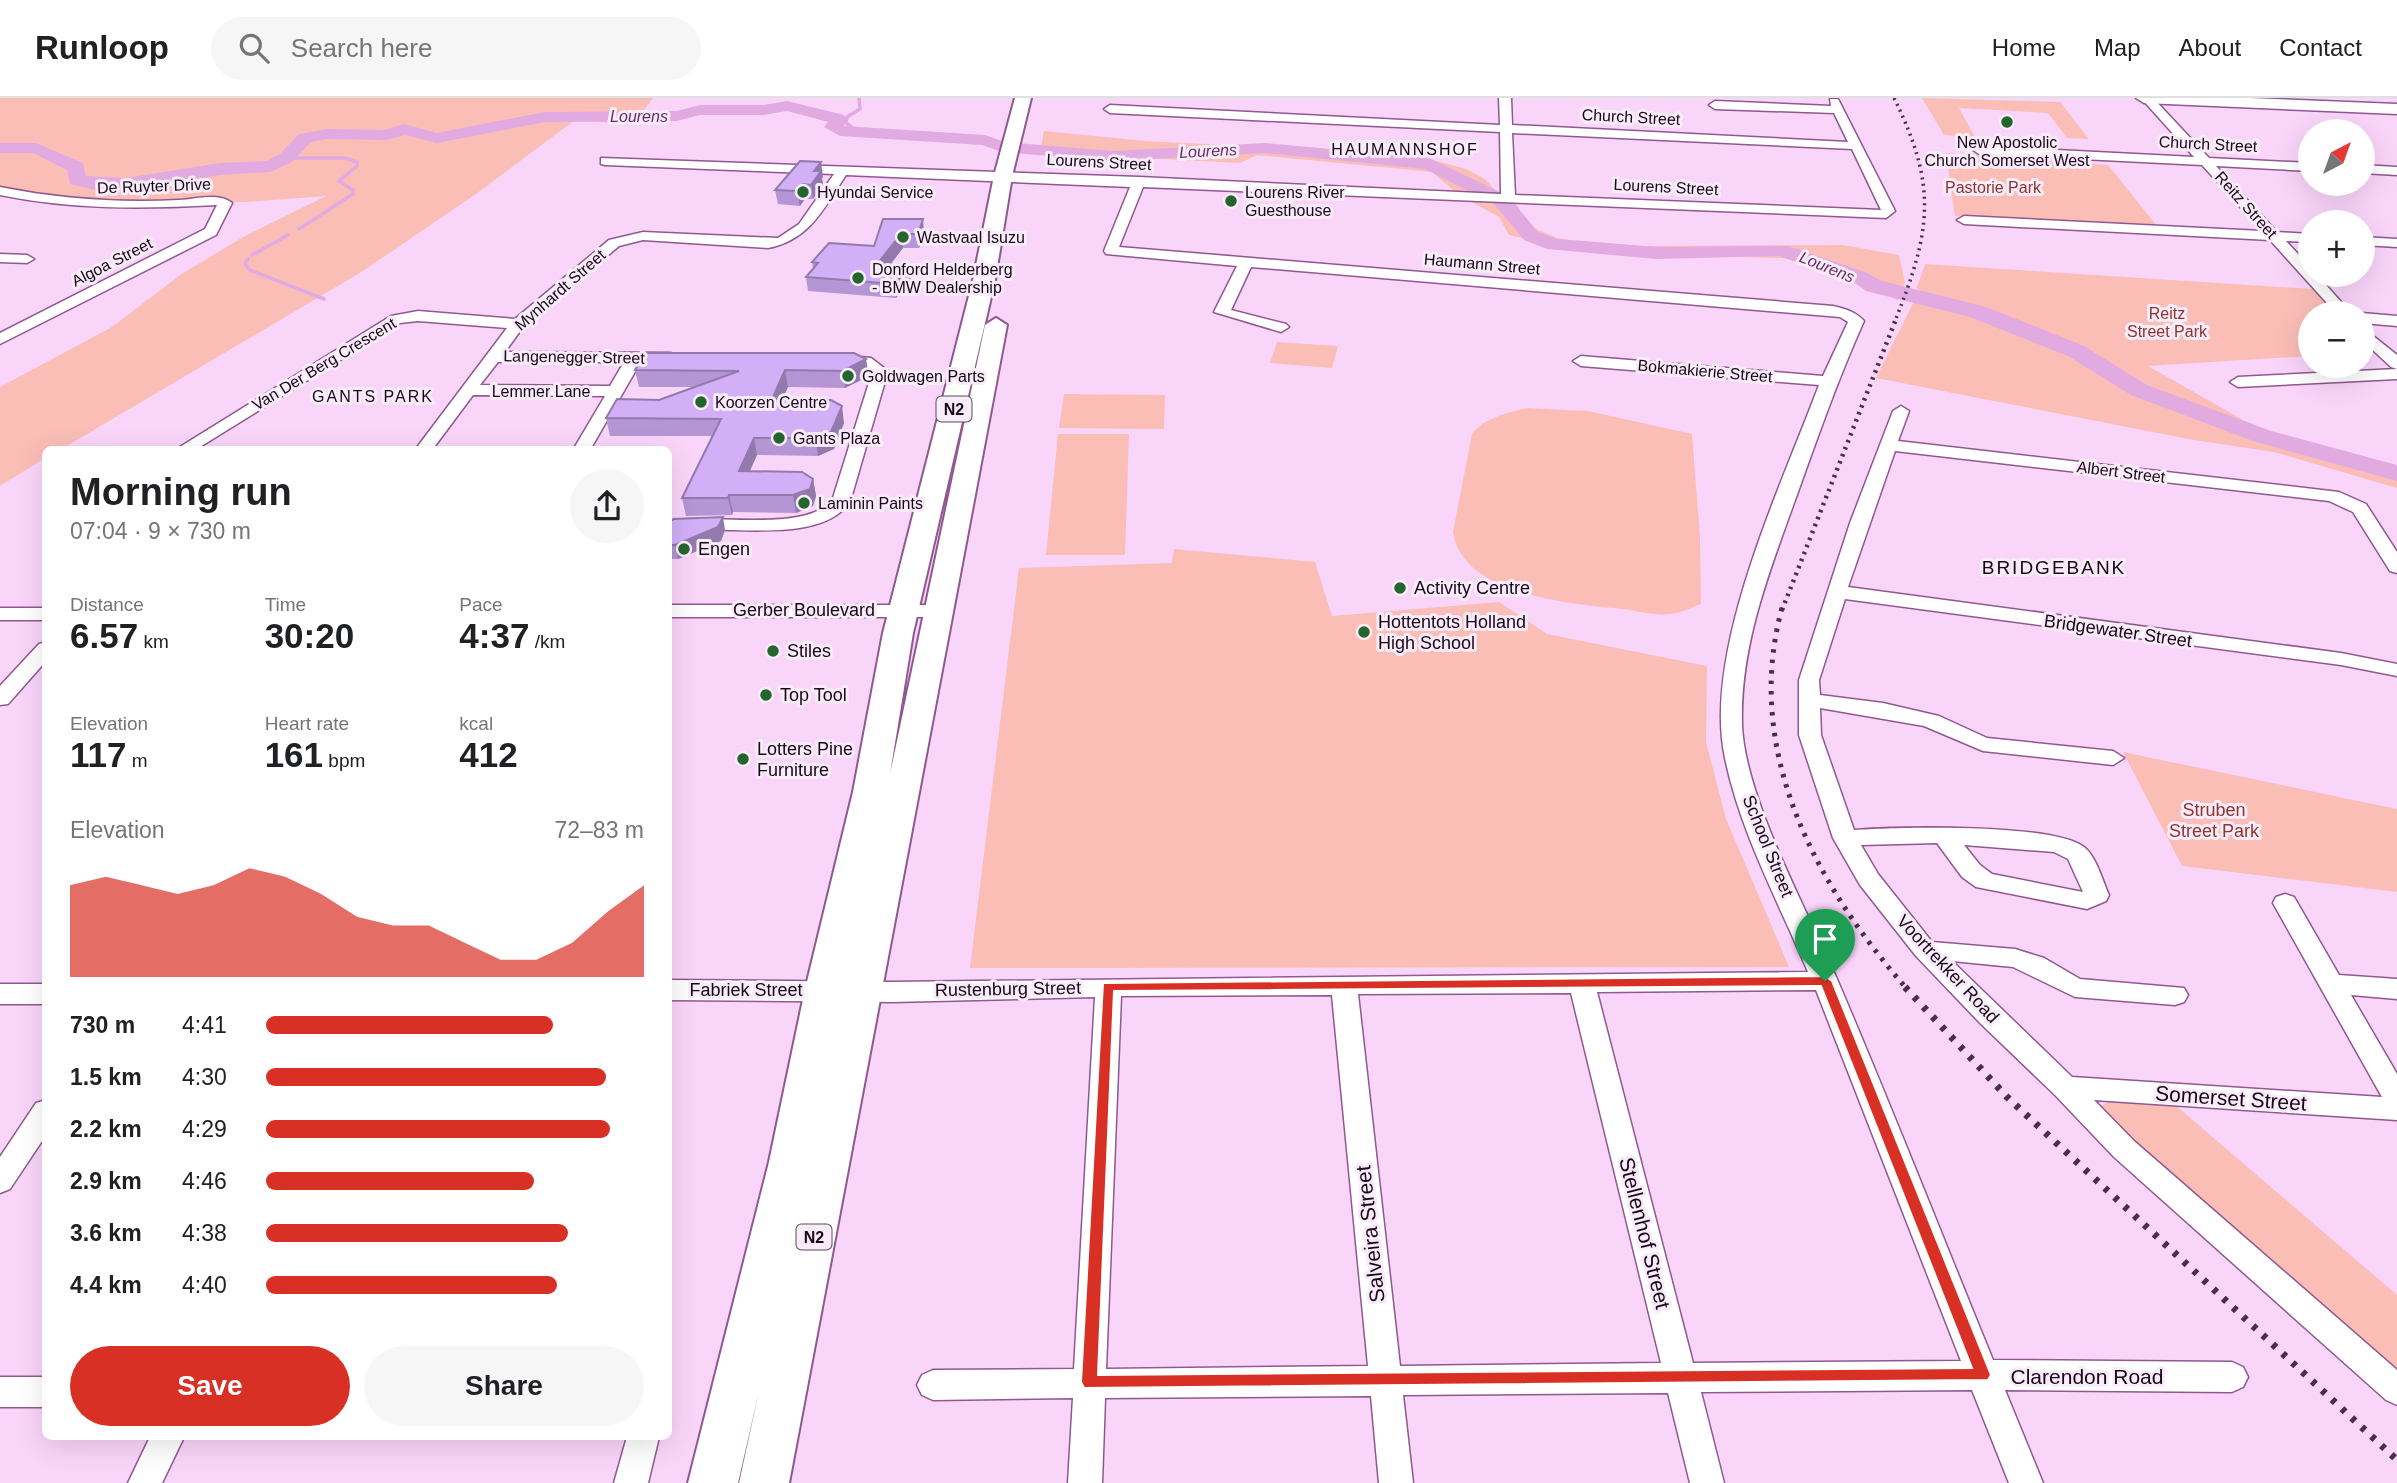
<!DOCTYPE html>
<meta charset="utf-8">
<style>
body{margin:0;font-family:Arial,sans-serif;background:#f6f6f6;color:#202124;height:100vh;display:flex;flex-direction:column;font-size:26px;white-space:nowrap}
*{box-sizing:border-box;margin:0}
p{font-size:23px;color:#757577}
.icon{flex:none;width:38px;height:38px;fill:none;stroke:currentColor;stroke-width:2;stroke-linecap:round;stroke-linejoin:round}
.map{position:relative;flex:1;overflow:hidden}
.panel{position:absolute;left:42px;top:348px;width:630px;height:994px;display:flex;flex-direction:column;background:#fff;border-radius:10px;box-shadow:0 7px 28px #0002}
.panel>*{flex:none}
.needle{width:46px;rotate:41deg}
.tools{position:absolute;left:2298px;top:21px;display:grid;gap:14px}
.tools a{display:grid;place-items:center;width:77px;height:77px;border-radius:50%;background:#fff;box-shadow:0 7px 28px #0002;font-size:35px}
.pin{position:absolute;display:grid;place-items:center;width:60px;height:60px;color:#fff;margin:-72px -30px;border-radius:50% 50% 50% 0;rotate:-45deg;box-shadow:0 0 7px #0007}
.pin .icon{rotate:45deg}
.round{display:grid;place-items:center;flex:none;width:74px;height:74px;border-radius:37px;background:#f6f6f6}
.summary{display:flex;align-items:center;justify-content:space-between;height:119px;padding:0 28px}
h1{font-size:38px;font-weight:800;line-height:52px}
.metrics{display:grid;grid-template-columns:repeat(3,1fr);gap:10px;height:119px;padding:7px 28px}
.metrics div{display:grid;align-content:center}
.metrics b{font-size:35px;font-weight:800}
.metrics small{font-size:19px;font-weight:400}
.metrics p{font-size:19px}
.chart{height:196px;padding:14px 28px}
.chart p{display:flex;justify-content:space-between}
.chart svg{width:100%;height:126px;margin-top:7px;fill:#d93025;opacity:.7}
.button{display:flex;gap:14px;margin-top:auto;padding:14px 28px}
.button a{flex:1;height:80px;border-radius:42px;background:#d93025;color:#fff;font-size:28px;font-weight:800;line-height:80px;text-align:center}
.button a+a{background:#f6f6f6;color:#202124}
ul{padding:0 28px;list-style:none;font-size:23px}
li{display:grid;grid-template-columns:112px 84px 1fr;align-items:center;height:52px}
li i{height:18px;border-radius:9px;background:#d93025}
header{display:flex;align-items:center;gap:42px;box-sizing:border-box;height:98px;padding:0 35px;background:#fff;border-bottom:2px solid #e0e0e0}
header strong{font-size:33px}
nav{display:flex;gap:38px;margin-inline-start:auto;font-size:24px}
.search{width:490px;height:63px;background:#f6f6f6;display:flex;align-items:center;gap:18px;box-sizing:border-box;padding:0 24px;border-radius:38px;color:#757577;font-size:26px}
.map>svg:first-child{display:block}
.green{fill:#fabeb7}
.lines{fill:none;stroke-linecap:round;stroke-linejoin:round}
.stream{stroke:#e1abe1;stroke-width:3.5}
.river{fill:#e1abe1;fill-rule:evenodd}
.minor-casing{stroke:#8f5890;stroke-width:3}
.major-casing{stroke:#8f5890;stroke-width:3}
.highway-casing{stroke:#8f5890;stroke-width:4}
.minor{fill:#fff;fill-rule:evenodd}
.major{fill:#fff;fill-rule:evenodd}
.highway{fill:#fff;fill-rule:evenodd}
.rail-far3{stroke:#482f48;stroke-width:3.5;stroke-dasharray:2 4.5;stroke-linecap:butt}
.rail-far2{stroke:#482f48;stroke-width:4.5;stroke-dasharray:2.5 5;stroke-linecap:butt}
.rail-far1{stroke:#482f48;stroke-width:5;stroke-dasharray:3.5 7;stroke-linecap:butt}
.rail{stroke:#482f48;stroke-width:7;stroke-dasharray:4.5 9;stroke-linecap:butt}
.wall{fill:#b596d4}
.shaded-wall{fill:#937aad}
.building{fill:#d2aff7;stroke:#937aad;stroke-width:2}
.route{fill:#d93025;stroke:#fff;stroke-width:2;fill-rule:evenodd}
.poi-dot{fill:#24652e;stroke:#f8ecf8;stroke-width:2.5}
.labels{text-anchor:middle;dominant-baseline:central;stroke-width:6;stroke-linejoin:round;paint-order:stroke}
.far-water-label{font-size:16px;font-style:italic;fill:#692a6b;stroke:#f8ecf8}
.far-street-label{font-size:16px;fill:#1a051b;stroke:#f8ecf8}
.far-poi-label{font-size:16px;fill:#1a051b;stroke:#f8ecf8;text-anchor:start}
.far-neighbourhood-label{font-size:16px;letter-spacing:2px;fill:#1a051b;stroke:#f8ecf8}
.far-park-label{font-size:16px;fill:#8f342e;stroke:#f8ecf8}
.shield{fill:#f8ecf8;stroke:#5d4a5d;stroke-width:2}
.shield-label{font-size:16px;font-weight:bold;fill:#1a051b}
.poi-label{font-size:18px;fill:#1a051b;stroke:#f8ecf8;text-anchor:start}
.street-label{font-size:18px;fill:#1a051b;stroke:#f8ecf8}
.park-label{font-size:18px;fill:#8f342e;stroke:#f8ecf8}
.neighbourhood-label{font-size:19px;letter-spacing:2px;fill:#1a051b;stroke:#f8ecf8}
.near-street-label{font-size:21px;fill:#1a051b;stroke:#f8ecf8}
</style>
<header>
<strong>Runloop</strong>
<div class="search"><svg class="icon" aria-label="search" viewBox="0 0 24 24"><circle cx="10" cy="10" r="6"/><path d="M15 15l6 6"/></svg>Search here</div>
<nav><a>Home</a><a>Map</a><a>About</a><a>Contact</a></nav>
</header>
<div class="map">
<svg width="2397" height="1385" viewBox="0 0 2397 1385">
<rect width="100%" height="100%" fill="#fad5fa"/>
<path class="green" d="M0,0H653L633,27L575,22L476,96L363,173L60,352H46L45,360L0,388V289L112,229L183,175L245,138L326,98L248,104L88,105L0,90Z
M1922,0L2060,4L2089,41L2067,40L2048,15L1959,10L1975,39L1944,37Z
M1044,33L1146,43L1411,56L1466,71L1485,81L1496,93L1517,107L1529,128L1557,140L1570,142L1643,148L1843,147L1899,157L1905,185L1898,202L1831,173L1783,160L1646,157L1560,149L1509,137L1499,119L1459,97L1432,74L1257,57L1240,65L1040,55Z
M1946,55L2108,67L2157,128L1955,118Z
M1925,166L2312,191L2334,215H2310V258L2148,268L2245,323L2278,337L2397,373V390L2274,354L2194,342L1876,280L1919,193L1917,190Z
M1277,244L1338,248L1332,270L1270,265Z
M1064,296L1165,297L1164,331L1059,330Z
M1527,310L1588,313L1692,336L1700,439L1701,506C1692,509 1681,515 1671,516C1656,518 1637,513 1623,511C1573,506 1462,498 1453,434L1472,336C1485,319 1508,315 1527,310Z
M1058,336H1129L1125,457H1046Z
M1174,451L1315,464L1332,518L1499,504L1547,536L1707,568L1706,644L1726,721L1789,869L970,870L1019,470L1172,465Z
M2123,654L2397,711V794L2182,768Z
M2112,1002L2174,1006L2397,1197V1280L2106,1023L2101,1008Z"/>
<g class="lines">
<path class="stream" d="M859,0L860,11L847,19L846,25L859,35
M286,60H345L357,64V68L339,83L353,92V96L299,131
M252,157L288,137
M248,161L245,166L250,172L324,201"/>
<path class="river" d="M787,3L844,17L847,21L844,28L985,37L1005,44L1114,53L1265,45L1429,60L1508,98L1538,134L1557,141L1656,149L1788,148L1865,174L1882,183L1986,209L2084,248L2147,287L2271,333L2397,367V383L2253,343L2131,297L2068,258L1970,219L1866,193L1851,182L1779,158L1656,161L1547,151L1524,142L1494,106L1425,71L1265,55L1114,63L1002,54L982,47L840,38L824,29L828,24L787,13L764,17H700L677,23L545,24L437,45L405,37L387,42L327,41L311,44L292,64L270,74L220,77L126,92H95L70,86L67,72L33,55H0V45H36L83,65L86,78L126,80L220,65L266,63L280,56L299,36L327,31L385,32L404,26L437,35L545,14L677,13L700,7H764Z"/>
<g class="minor-casing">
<path id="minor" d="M1499,0H1511L1512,27L1848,44L1834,15L1715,11L1709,7L1715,3L1831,8L1830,1H1838L1895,113L1886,120L1143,89L1119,149L1833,208C1845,211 1855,213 1864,223C1837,283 1816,344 1794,405C1768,477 1740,549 1742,626C1744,698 1807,812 1837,881C1891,1007 1941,1135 1993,1262L2232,1264L2243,1269L2248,1279L2243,1289L2232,1294L2005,1292L2043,1385H2009L1972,1292L1701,1294L1724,1385H1690L1668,1295L1403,1297L1413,1385H1379L1371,1298L1105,1300L1102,1385H1068L1073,1300L933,1302L922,1297L917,1287L922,1277L933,1272L1074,1271L1095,899L892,904L668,902V882L892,884L1808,874C1779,805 1740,734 1725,660C1702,553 1781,389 1819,287L1581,268L1573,263L1581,258L1823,278L1848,224L1840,219L1251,169L1231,212L1286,226L1289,229L1281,234L1214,214L1237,168L1106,156L1104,153L1130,89L846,77C824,110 810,142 768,150L643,142L619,148L523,229L505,254L671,255L679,260L671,265H640L590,352H573L605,298L473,297L432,352H415L507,230L418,223L400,225L195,352H175L391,218L418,213L515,221L609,142L643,134L778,140L799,126L834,76L605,67L601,66V60L1139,79L1501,96L1500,34L1110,15L1104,11L1110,7L1500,27ZM1512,35L1852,51L1881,112L1515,97ZM498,264H624L610,288L480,287ZM1816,892L1961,1263L1693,1265L1597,894ZM1571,895L1661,1265L1400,1268L1358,896ZM1332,897L1368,1268L1106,1271L1121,898Z
M2141,0H2153L2209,60L2310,65V73L2216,68L2277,134L2310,136V144L2286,143L2310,169V177H2317L2351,215H2336L2270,142L1964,126L1957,122L1964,118L2262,133L2202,67L1979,56L1973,52L1979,48L2194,59Z
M2362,67L2397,69V77L2362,75Z
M0,89C60,101 118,105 179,102C195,101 219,94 232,105L216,137L0,246V235L205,131L217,107C143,111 73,112 0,97Z
M2362,139L2397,141V149L2362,147Z
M0,156L27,157L34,161L27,165L0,164Z
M2362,215L2397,218V228L2362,225Z
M2362,229L2397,257V271L2391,269L2362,242Z
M838,257L871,260L888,273L850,404C817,450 720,424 668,434V423C712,415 802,435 832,403L872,275L861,268L832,265V259Z
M2397,271V281L2238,289L2230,284L2238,279Z
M1901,308L1909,313L1898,343L2339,394L2366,406L2397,454V475L2390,473L2353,414L2329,403L1895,353L1848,489L2341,555L2397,566V578L2341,567L1845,501L1819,582L1820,597L1883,605L1939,618L1987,640L2113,653L2124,660L2113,667L1983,653L1924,628L1820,610L1821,637L1854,732C1899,729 2052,725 2084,749C2096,758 2103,784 2109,797L2106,803L2087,811L1976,789L1962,779L1937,745L1861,747L1878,776L1932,844L2015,851L2044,860L2080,881L2184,890L2188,897L2184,904L2175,907L2075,899L2013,869L1952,863L2072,979L2382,999L2273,805L2276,799L2285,796L2294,799L2339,877L2397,881V901L2351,897L2397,976V1022L2094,1002L2134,1043L2397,1272V1307L2386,1302L2114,1059L2055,997L1981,926L1916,858L1860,787L1833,740L1799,637V582L1850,425L1893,313ZM1964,747L2054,754L2068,761L2083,794L1992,776L1980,767Z
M668,507H939L949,513L939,519H668Z
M0,510H46V522H0Z
M46,544V563L8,606L0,607V588L39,546Z
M0,886H46V906H0Z
M46,1002V1037L10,1091L0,1095V1059L36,1005Z
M0,1279H46V1309H0Z
M150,1339H184L162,1385H128Z
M627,1339H659L648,1385H614Z"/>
</g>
<g class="major-casing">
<path id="major" d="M2136,0H2249L2397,6V16L2144,5Z"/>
</g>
<g class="highway-casing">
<path id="highway" d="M1015,0H1031L1012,78L995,182L913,535L890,676L985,227L996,220L1007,227L789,1385H739L759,1293L738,1385H688L769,1064L805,892L853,694L883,535L973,182L994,78Z"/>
</g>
<use href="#minor" class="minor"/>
<use href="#major" class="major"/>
<use href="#highway" class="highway"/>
<path class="rail-far3" d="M1894,0C1938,89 1931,133 1895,223"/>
<path class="rail-far2" d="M1782,512L1896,221"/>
<path class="rail-far1" d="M1782,510C1743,652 1815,786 1907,891"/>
<path class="rail" d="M1905,889L2007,999L2397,1362"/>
</g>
<path class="wall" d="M823,79L822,80L823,88L813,101H805L800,108L778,106L775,92Z
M883,121L924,135L919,150H903L891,166L909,167L911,181L896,200L808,193L806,179L813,171L812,164L874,148Z
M854,255L869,278L845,290L788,289L782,301L844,325L834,351L818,358L757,357L750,373L813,381L816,398L813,408L796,415L733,414L732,417L686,418L682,400L713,338H610L606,320L694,289H639L635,272Z
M668,425L725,432L721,443L678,461H668Z"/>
<path class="shaded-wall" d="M821,64L823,79L822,80L823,88L813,101L811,87L814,73Z
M803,86L805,101L800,108L797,93Z
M923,121L924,135L919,150L918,136Z
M901,136L903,150L880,179L878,165Z
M909,167L911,181L896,200L895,186Z
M866,261L869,278L845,290L843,273Z
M785,272L788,289L775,318L772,301Z
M842,308L844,325L834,351L818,358L815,340Z
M754,340L757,357L742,390L739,373Z
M813,381L816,398L813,408L796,415L793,397Z
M729,397L733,414L732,417L728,400Z
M723,419L725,432L721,443L678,461L675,447Z"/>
<path class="building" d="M800,63L821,64L814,73H821L811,87L803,86L797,93L775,92Z
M883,121H923L918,136H901L878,165L909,167L895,186L806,179L818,165L812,164L829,145L874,148Z
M645,255H854L866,261L843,273L785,272L772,301L831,302L842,308L831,334L815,340H754L739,373L802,374L813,381L810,391L793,397H729L728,400H682L721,321L606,320L617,301L659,302L739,273L635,272Z
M723,419L718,429L675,447H668V425L674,421Z"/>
<path class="route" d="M1825,878L1832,883L1991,1277L1988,1282L1084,1290L1081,1284L1103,885ZM1821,888L1972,1270L1098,1277L1114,893Z"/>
<g class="poi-dot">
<circle cx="2007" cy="24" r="7"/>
<circle cx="803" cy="94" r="7"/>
<circle cx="1231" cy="103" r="7"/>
<circle cx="903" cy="139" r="7"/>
<circle cx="858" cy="180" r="7"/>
<circle cx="848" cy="278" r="7"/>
<circle cx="701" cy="304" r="7"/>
<circle cx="779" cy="340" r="7"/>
<circle cx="804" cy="405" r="7"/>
<circle cx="684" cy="451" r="7"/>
<circle cx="1400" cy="490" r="7"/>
<circle cx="1364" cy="534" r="7"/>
<circle cx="773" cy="553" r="7"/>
<circle cx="766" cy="597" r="7"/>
<circle cx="743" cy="661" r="7"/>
</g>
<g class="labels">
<g class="far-water-label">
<text x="639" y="18">Lourens</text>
<text transform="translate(1208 53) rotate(-3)">Lourens</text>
<text transform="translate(1827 169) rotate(22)">Lourens</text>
</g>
<g class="far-street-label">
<text transform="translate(1631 19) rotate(3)">Church Street</text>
<text transform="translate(2208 46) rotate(3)">Church Street</text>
<text transform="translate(1099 64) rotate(3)">Lourens Street</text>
<text transform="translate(154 88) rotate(-2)">De Ruyter Drive</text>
<text transform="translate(1666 89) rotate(3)">Lourens Street</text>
<text transform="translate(2246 107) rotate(48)">Reitz Street</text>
<text transform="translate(112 164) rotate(-27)">Algoa Street</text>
<text transform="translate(1482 166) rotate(5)">Haumann Street</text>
<text transform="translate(560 192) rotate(-41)">Mynhardt Street</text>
<text transform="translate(574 259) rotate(1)">Langenegger Street</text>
<text transform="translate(324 266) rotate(-31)">Van Der Berg Crescent</text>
<text transform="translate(1705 273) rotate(5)">Bokmakierie Street</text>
<text x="541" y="293">Lemmer Lane</text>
<text transform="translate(2121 374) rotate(7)">Albert Street</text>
</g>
<g class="far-poi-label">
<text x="2007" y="44" text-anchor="middle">New Apostolic<tspan x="2007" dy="18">Church Somerset West</tspan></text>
<text x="817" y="94">Hyundai Service</text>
<text x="1245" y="94">Lourens River<tspan x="1245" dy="18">Guesthouse</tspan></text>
<text x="917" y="139">Wastvaal Isuzu</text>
<text x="872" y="171">Donford Helderberg<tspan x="872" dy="18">- BMW Dealership</tspan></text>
<text x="862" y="278">Goldwagen Parts</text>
<text x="715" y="304">Koorzen Centre</text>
<text x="793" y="340">Gants Plaza</text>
<text x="818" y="405">Laminin Paints</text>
</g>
<g class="far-neighbourhood-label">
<text x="1405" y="51">HAUMANNSHOF</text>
<text x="373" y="298">GANTS PARK</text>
</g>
<g class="far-park-label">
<text x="1993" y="89">Pastorie Park</text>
<text x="2167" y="215">Reitz<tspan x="2167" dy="18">Street Park</tspan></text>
</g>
<g class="shield">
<rect x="936.5" y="298.5" width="35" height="25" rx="5"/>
<rect x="796.5" y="1126.5" width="35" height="25" rx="5"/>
</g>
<g class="shield-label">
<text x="954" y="311">N2</text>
<text x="814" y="1139">N2</text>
</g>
<g class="poi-label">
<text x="698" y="451">Engen</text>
<text x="1414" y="490">Activity Centre</text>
<text x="1378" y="524">Hottentots Holland<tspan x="1378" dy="21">High School</tspan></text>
<text x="787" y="553">Stiles</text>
<text x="780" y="597">Top Tool</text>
<text x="757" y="651">Lotters Pine<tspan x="757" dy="21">Furniture</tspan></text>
</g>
<g class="street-label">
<text x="804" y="512">Gerber Boulevard</text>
<text transform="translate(2118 533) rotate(8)">Bridgewater Street</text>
<text transform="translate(1768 748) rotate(68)">School Street</text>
<text transform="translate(1948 871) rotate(47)">Voortrekker Road</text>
<text transform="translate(1008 891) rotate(-1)">Rustenburg Street</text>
<text x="746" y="892">Fabriek Street</text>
</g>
<g class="park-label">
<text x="2214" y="712">Struben<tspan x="2214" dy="21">Street Park</tspan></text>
</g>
<g class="neighbourhood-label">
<text x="2054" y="469">BRIDGEBANK</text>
</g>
<g class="near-street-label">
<text transform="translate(2231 1000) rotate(4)">Somerset Street</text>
<text transform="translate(1645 1135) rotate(76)">Stellenhof Street</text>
<text transform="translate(1370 1136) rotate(-96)">Salveira Street</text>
<text x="2087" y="1278">Clarendon Road</text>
</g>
</g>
</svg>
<div class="tools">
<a><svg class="needle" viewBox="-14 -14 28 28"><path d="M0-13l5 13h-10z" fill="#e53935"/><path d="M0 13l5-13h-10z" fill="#757577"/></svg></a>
<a>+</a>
<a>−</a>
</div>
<div class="pin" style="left:1825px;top:883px;background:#1e9e55"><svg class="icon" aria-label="arrive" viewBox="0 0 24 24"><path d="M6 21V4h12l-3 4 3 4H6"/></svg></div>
<section class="panel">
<div class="summary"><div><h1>Morning run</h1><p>07:04 · 9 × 730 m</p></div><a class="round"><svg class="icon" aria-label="share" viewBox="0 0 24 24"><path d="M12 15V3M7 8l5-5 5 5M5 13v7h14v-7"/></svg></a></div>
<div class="metrics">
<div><p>Distance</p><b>6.57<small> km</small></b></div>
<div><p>Time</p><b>30:20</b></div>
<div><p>Pace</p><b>4:37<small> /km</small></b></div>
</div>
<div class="metrics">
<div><p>Elevation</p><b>117<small> m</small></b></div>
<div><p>Heart rate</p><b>161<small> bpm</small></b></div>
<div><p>kcal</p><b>412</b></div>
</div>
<div class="chart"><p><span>Elevation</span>72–83 m</p>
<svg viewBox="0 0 160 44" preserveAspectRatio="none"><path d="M0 44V12L10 9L20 12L30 15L40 12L50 6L60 9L70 15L80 23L90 26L100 26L110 32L120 38L130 38L140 32L150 21L160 12V44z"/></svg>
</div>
<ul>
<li><b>730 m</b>4:41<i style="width:76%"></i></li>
<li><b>1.5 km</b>4:30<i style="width:90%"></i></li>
<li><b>2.2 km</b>4:29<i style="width:91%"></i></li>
<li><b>2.9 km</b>4:46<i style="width:71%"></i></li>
<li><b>3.6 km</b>4:38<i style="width:80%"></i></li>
<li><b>4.4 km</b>4:40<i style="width:77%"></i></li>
</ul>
<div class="button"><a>Save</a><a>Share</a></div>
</section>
</div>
